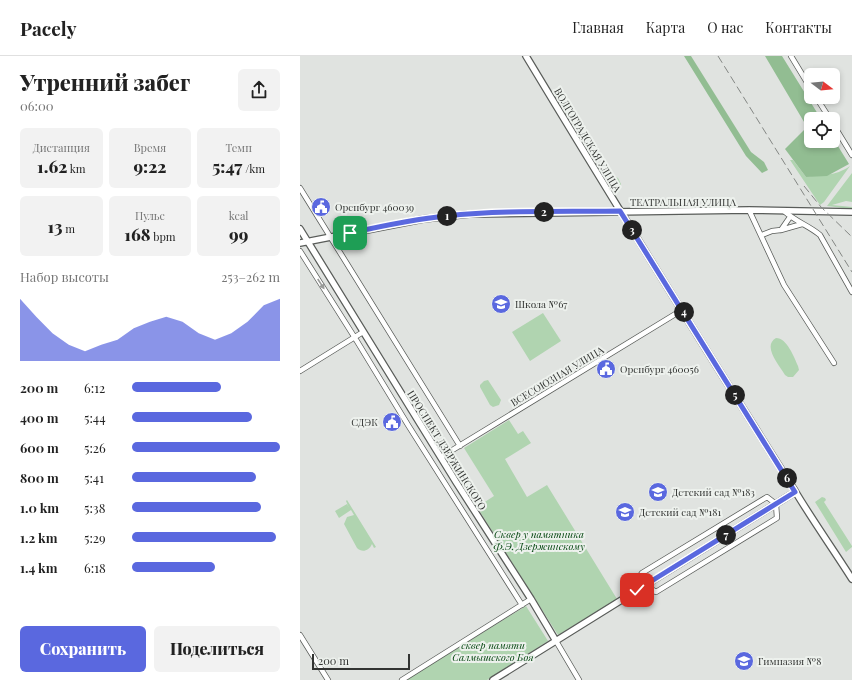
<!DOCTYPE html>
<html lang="ru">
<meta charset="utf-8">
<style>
body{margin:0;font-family:"Playfair Display",serif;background:#f2f2f2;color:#222;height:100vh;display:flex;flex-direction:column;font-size:15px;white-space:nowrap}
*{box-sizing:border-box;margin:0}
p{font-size:13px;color:#767676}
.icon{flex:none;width:22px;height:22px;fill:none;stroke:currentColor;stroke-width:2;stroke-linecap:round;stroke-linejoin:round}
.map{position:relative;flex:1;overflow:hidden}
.side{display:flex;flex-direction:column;background:#fff;width:300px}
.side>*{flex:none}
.needle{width:26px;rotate:106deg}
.buttons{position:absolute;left:504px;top:12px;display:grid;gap:8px}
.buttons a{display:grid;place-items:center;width:36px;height:36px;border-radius:6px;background:#fff;box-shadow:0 2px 6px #0003;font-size:20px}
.scale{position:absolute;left:12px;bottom:10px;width:98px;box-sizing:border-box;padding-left:4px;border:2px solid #323432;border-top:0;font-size:11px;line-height:14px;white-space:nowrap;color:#323432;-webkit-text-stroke:3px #edf1ed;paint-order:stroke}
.pin{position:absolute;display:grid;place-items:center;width:34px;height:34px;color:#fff;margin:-17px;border-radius:8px;box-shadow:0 2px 6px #0006}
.km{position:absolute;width:20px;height:20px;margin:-10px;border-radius:50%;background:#222;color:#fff;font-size:11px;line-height:20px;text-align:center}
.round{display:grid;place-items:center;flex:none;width:42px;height:42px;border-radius:6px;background:#f2f2f2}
.summary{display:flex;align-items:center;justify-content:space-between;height:68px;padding:0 20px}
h1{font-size:22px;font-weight:800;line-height:30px}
.stats{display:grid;grid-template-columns:repeat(3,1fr);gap:6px;height:68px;padding:4px 20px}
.stats div{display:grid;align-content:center;border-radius:6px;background:#f2f2f2;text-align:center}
.stats b{font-size:17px;font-weight:800}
.stats small{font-size:11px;font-weight:400}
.stats p{font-size:11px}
.chart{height:112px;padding:8px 20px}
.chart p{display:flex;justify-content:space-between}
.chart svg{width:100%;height:72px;margin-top:4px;fill:#5a68df;opacity:.7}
.action{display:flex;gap:8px;margin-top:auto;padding:8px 20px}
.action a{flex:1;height:46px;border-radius:6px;background:#5a68df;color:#fff;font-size:16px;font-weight:800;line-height:46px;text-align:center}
.action a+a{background:#f2f2f2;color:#222}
ul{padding:0 20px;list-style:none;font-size:13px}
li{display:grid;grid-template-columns:64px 48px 1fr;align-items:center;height:30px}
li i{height:10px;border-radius:5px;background:#5a68df}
header{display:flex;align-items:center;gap:24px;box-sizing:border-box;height:56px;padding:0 20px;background:#fff;border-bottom:1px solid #e0e0e0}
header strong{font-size:19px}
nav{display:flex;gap:22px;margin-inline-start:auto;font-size:14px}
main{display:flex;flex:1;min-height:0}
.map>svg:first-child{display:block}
.green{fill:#b0d4b0}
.forest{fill:#92bd92}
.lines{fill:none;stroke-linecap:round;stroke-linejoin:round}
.minor-casing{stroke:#595c59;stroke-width:6}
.major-casing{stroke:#595c59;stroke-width:8}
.minor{stroke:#fff;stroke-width:4.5}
.major{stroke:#fff;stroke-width:5.5}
.rail{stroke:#848784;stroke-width:1;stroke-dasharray:8 4;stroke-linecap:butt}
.oneway{fill:#989a98}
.route-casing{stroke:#fff;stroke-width:8}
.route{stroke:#5a68df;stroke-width:5}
.labels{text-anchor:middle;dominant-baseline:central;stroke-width:4;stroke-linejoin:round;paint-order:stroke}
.street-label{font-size:10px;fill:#323432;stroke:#edf1ed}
.poi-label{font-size:10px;fill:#323432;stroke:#edf1ed;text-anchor:start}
.park-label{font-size:10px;font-style:italic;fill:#03460f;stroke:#edf1ed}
</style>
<header>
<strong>Pacely</strong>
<nav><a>Главная</a><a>Карта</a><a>О нас</a><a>Контакты</a></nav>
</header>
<main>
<section class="side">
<div class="summary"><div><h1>Утренний забег</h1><p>06:00</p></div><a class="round"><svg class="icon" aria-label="share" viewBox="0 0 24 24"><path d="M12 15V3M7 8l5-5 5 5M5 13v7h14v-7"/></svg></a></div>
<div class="stats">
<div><p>Дистанция</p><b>1.62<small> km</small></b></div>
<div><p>Время</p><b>9:22</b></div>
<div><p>Темп</p><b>5:47<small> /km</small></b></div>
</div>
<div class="stats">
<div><b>13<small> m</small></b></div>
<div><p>Пульс</p><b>168<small> bpm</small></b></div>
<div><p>kcal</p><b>99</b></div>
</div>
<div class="chart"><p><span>Набор высоты</span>253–262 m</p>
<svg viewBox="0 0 160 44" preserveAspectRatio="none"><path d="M0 44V6L10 17L20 27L30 34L40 38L50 34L60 31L70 24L80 20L90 17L100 20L110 27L120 31L130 27L140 20L150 10L160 6V44z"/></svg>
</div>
<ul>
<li><b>200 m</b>6:12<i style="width:60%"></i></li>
<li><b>400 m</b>5:44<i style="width:81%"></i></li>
<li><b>600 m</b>5:26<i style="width:100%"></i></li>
<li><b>800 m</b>5:41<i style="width:84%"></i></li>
<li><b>1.0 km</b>5:38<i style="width:87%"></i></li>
<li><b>1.2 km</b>5:29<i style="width:97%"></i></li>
<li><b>1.4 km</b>6:18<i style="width:56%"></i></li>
</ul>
<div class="action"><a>Сохранить</a><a>Поделиться</a></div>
</section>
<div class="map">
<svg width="552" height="624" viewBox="0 0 552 624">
<rect width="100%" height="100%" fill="#e0e3e0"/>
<path class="green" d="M490,104H493L506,121C524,118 534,121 550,110L524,146L520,149Z
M307,117L318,122L321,128L318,132L314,134L309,132L305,125V120Z
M552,117V146L546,145L532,149L552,151V153L527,150Z
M243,257L261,285L230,305L212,276Z
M476,282C487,282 494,301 498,310L499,314L493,321H488L485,319C479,309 462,290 476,282Z
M188,324L201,344L199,349L193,351L190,349L180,331V329L184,325Z
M209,364L218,378L223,375L231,387L205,403L227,441L247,429L317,543L258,579L177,451L194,440L164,392Z
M522,441L525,442L526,444L524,446L552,490V491L546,496L515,446Z
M47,444L76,491L74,492L72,488C69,495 62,497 57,492L44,468L47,461L54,459L51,454L39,462L35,455L47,448L49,452L46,445Z
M226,550L248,585L187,624H106Z"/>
<path class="forest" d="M384,0H391L451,96L464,106L468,114L462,117L446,100Z
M465,0H482L521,63H511V85H533V82L549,108L527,120L506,121L485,93L507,71Z"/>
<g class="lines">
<g class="minor-casing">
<path id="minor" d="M491,0L511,33
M516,41L530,63
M533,68L552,99
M0,132L160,390
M449,154L484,229L534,307
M484,155C496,166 508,169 520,179L552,236
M481,174L490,161
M462,179L472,175L481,174L502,168
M0,195L55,282L108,369L222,549
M0,315L63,276
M141,401L382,254
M337,534V524L342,517L467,441L476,448L477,462L356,536L345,529
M0,579L28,624
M256,585L279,624
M102,624L231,543"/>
</g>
<g class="major-casing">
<path id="major" d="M226,0C314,146 404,291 495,435C513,465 533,493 552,523
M0,173L156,426L231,543L256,585
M0,187L123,163L169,158L449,154L552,156
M193,624L495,436"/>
</g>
<use href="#minor" class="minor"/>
<use href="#major" class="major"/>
<path class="rail" d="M418,0L552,216
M504,130L521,151L552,181"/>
</g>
<defs><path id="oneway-solid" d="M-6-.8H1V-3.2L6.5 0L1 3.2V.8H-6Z"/></defs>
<use class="oneway" href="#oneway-solid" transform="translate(21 228) rotate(57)"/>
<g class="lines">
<g class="route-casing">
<path id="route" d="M50,177C82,170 114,163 146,160C204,154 262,156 320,155L495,436L337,534"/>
</g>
<use href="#route" class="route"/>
</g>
<defs>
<g id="civic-disc" transform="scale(1)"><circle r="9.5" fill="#5a68df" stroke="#edf1ed"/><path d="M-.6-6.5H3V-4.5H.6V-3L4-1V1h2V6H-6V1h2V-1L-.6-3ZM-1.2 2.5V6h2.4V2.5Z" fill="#fff"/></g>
<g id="school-disc" transform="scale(1)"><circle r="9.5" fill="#5a68df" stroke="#edf1ed"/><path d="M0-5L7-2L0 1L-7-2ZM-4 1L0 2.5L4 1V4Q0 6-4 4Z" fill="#fff"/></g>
</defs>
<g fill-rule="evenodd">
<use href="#civic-disc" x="21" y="151"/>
<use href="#school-disc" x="201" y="248"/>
<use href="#civic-disc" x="306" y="313"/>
<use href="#civic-disc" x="92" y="366"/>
<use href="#school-disc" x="358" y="436"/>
<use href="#school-disc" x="325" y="456"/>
<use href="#school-disc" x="444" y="605"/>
</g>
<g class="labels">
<g class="street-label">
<text transform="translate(288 84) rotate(59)">ВОЛГОГРАДСКАЯ УЛИЦА</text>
<text x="383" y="146">ТЕАТРАЛЬНАЯ УЛИЦА</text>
<text transform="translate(257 320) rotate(-31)">ВСЕСОЮЗНАЯ УЛИЦА</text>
<text transform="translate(147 394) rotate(58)">ПРОСПЕКТ ДЗЕРЖИНСКОГО</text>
</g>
<g class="poi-label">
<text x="35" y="151">Оренбург 460039</text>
<text x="215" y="248">Школа №67</text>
<text x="320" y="313">Оренбург 460056</text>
<text x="78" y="366" text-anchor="end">СДЭК</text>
<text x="372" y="436">Детский сад №183</text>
<text x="339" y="456">Детский сад №181</text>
<text x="458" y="605">Гимназия №8</text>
</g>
<g class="park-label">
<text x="239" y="478">Сквер у памятника<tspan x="239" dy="12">Ф.Э. Дзержинскому</tspan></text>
<text x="193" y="589">сквер памяти<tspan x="193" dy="12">Салмышского Боя</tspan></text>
</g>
</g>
</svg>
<div class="buttons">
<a><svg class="needle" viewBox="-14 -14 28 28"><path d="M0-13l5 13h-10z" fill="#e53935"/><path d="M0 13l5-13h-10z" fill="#767676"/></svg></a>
<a><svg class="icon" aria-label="locate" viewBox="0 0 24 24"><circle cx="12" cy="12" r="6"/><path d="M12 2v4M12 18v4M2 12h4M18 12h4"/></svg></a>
</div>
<div class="scale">200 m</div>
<div class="pin" style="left:50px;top:177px;background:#1e9e55"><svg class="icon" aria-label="arrive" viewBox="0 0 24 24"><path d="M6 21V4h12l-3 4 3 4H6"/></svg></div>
<div class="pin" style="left:337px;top:534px;background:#d93025"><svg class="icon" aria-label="check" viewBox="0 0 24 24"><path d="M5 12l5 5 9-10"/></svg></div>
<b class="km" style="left:147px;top:160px">1</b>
<b class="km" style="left:244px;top:156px">2</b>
<b class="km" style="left:332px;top:174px">3</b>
<b class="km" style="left:384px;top:256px">4</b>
<b class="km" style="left:435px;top:339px">5</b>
<b class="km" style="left:487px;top:422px">6</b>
<b class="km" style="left:426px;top:479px">7</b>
</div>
</main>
